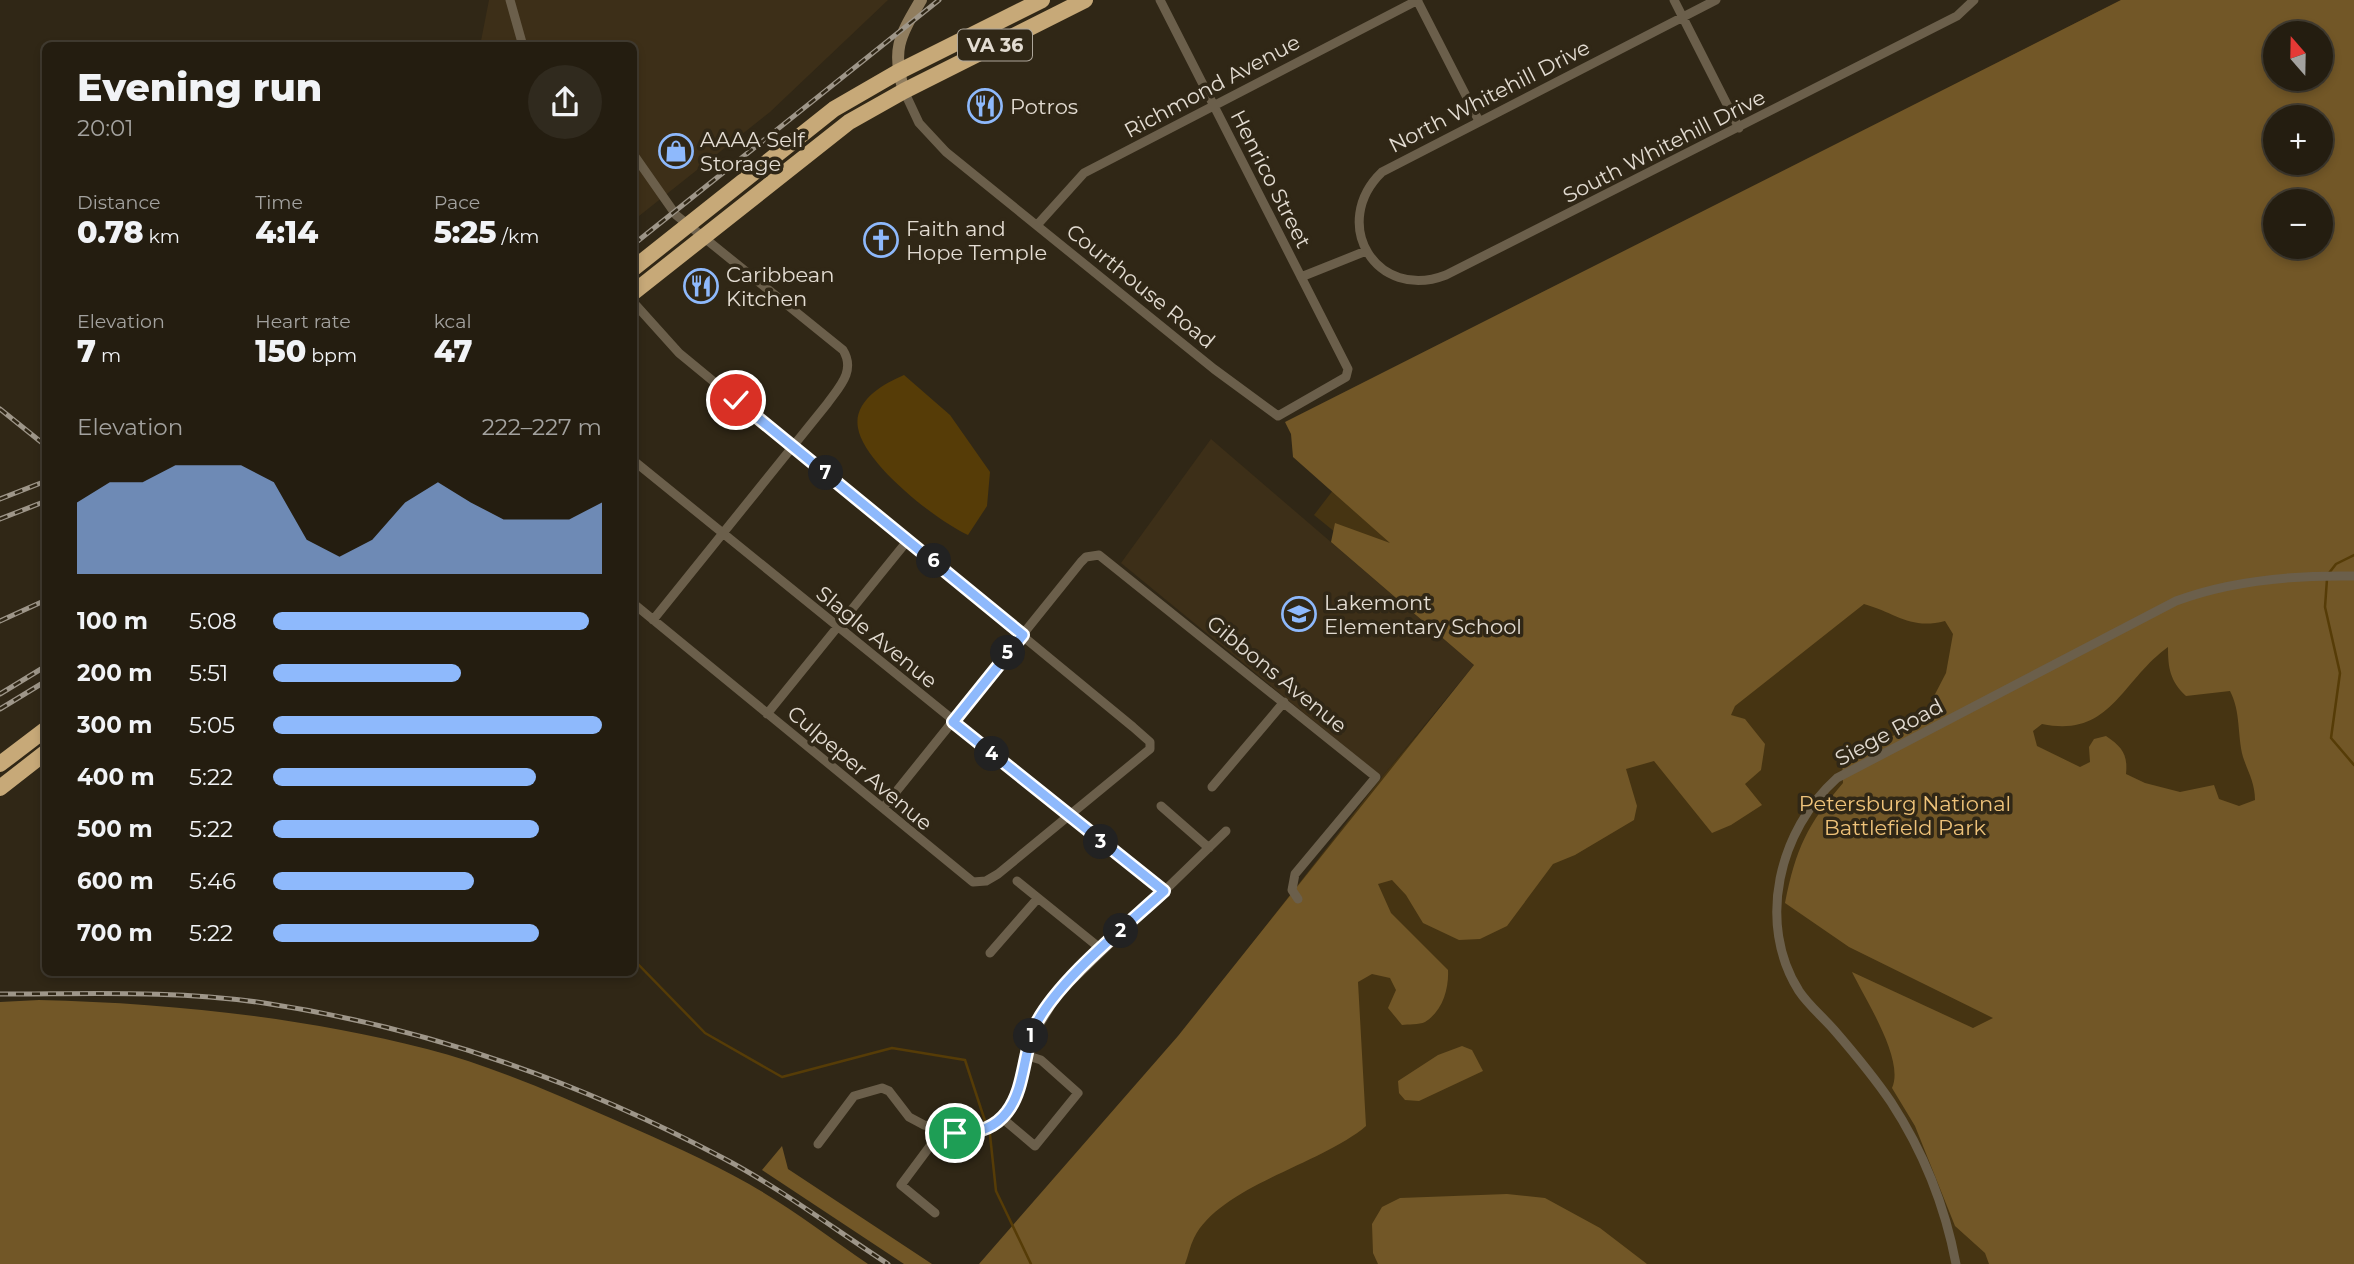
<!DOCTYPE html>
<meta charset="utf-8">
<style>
body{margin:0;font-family:Montserrat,sans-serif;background:#302a1e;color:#f1f3f6;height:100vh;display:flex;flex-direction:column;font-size:26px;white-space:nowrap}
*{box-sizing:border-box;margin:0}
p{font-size:23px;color:#a3a29f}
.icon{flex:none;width:38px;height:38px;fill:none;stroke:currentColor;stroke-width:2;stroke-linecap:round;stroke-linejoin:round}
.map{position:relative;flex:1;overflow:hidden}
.drawer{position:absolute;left:42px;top:42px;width:595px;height:934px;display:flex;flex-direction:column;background:#241d10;border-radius:10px;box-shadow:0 4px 10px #0003,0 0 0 2px #413b30}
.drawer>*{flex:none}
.needle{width:46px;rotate:340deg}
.buttons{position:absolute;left:2263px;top:21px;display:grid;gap:14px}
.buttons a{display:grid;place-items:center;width:70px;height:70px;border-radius:50%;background:#241d10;box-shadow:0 4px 10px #0003,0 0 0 2px #413b30;font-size:35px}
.pin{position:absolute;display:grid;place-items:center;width:60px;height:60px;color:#fff;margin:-30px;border:4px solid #fff;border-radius:50%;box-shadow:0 2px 7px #0007}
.km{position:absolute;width:35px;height:35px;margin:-18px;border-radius:50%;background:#222;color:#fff;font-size:19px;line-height:35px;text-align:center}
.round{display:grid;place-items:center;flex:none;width:74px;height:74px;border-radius:37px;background:#302a1e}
.overview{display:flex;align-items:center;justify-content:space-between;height:119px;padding:0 35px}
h1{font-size:38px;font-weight:800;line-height:52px}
.metrics{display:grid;grid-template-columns:repeat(3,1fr);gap:10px;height:119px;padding:7px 35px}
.metrics div{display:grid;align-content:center}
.metrics b{font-size:30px;font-weight:800}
.metrics small{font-size:19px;font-weight:400}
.metrics p{font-size:19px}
.chart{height:196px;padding:14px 35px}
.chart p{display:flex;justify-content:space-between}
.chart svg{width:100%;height:126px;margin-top:7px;fill:#8eb9fc;opacity:.7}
ul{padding:0 35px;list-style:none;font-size:23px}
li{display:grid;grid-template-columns:112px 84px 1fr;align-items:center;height:52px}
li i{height:18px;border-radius:9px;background:#8eb9fc}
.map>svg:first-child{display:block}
.built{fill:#3d2f18}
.green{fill:#463412;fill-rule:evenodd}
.forest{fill:#725727;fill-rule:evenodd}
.water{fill:#563c07}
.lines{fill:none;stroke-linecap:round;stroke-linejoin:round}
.stream{stroke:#563c07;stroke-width:2.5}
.street{stroke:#6b5f4b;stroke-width:9}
.secondary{stroke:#907d5e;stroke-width:12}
.highway{stroke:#c7a978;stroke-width:16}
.rail-casing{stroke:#9e9689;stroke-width:5}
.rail{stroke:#302716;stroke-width:2.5;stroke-dasharray:8;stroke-linecap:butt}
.route-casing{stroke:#fff;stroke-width:14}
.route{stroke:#8eb9fc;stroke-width:9}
.labels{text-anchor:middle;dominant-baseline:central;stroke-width:7;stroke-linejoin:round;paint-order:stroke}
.shield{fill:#302716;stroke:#ada69a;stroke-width:2}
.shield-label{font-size:19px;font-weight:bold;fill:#e3dcd2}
.street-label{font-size:21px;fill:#e3dcd2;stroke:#302716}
.poi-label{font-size:21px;fill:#e3dcd2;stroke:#302716;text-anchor:start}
.park-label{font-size:21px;fill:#efc37a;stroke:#302716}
</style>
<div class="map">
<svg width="2354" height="1264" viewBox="0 0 2354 1264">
<rect width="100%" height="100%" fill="#302716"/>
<path class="built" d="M489,0H888L770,112L634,220V46H480Z
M1211,439L1474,665L1382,777L1121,563Z"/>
<path class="green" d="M2121,0H2354V1264H1002L1382,777L1485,654L1314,515L1350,468L1881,122ZM2275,33H2320V79H2275ZM2275,117H2320V163H2275ZM2275,201H2320V247H2275Z"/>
<path class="forest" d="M2121,0H2354V1264H1989L1985,1253L1955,1226L1915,1126L1892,1088C1905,1060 1865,999 1852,972L1973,1028L1993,1018L1849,947L1785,903C1796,848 1807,825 1843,783L1842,756L1862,743L1890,737L1919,725L1946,673L1953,634L1945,621C1910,630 1896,613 1864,604L1735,706L1731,715L1745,719L1765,744L1761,770L1745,784L1762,805L1731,825L1712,833L1654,761L1626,769L1637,806L1634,820L1575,855L1553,864L1507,926L1480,939L1459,940L1423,923L1406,895L1392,880L1378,884L1391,913L1448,970C1449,988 1443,1011 1425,1022C1419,1025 1408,1024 1402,1025L1388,1008L1396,990L1390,978L1372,974L1358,982L1366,1126C1322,1164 1220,1186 1194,1238C1190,1246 1188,1256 1185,1264H979L1178,1036L1474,665L1331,542L1335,523L1390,543L1293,457L1291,434L1285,422ZM2275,33H2320V79H2275ZM2275,117H2320V163H2275ZM2275,201H2320V247H2275ZM2168,647C2168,668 2170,681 2186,696L2230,691C2241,712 2237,734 2243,757C2248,772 2255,783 2255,800L2239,806L2219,799L2214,785L2180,792L2145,783L2126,774C2128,754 2122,747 2106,736L2094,739L2089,747L2090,762L2080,767L2037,746L2033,731L2042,724C2111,738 2120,682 2168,647Z
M39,1000C169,1003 301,1017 427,1049C492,1066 554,1093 615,1120C660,1140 707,1160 749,1184C791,1208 829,1237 868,1264H0V1002Z
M1462,1046L1472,1050L1483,1071L1419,1101L1405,1100L1399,1093L1398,1081L1438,1055Z
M782,1146L788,1169L932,1264H904L762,1170Z
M1507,1194L1545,1198L1600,1228L1647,1264H1378L1373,1253L1372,1224L1382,1207L1400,1198Z"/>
<path class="water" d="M904,375L950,415L990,472L987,506L968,535C937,521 864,464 858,428C853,401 883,384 904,375Z"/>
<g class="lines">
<path class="stream" d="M2329,573L2336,564L2354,555
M2327,579L2325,607L2340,673L2331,738L2354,765
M634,960L705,1033L782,1077L892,1048L965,1060L985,1121
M990,1135L996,1191L1031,1264"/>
<path class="street" d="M510,0L523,46
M1417,0L1479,121
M1674,0L1739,128
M1716,0L1382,172C1329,223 1376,302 1446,275L1957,16L1974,0
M904,91L919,123L946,152L1214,369L1278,416L1346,377L1348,369L1160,0
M634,155L676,215L843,350C856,371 839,387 827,404L653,620
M1038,224L1084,173L1418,0
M1301,277L1366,251
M634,303L679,353L1133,727L1150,742V749L998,874L986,881L973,882L634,604
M634,461L1164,891
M767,714L908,540
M1212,787L1284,702
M1161,806L1209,848
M883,808L1081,562L1086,557L1099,555L1376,777L1295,874L1292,890L1298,899
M1017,881L1038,898
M990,953L1038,898L1101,949
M1002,1118L1035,1146L1078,1093L1041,1060L1025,1055
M818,1144L854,1096L882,1088L889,1091L909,1117L924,1125L964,1133L995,1124L1014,1101L1030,1040L1058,994L1226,831
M935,1213L901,1185L942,1130
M1956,1264C1945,1206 1923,1151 1891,1102C1874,1077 1854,1053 1835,1031C1823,1017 1809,1006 1799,991C1756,923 1779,830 1837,778L2176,601C2232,580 2294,575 2354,576"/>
<path class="secondary" d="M904,91C891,49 900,36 921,0"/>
<path class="highway" d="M634,268L834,109L898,72L1042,0
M634,292L849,122L904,91L1085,0
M0,764L46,729
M0,788L46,752"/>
<g class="rail-casing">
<path id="rail" d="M634,244L939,0
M0,409L46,446
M0,499L46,481
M0,519L46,501
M0,621L46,600
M0,694L46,666
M0,709L46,681
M0,994C88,994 177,990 264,1003C425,1027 580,1082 723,1158C780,1188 834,1229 888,1264"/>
</g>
<use href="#rail" class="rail"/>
</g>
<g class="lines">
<g class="route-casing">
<path id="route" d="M736,400L1023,635L953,722L1164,891C1126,926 1057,981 1035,1026C1023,1053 1025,1089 1007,1112C994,1129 975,1134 955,1133"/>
</g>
<use href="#route" class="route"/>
</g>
<defs>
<g id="restaurant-ring" transform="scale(1.75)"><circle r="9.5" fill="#302716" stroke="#8eb9fc" stroke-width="1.5"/><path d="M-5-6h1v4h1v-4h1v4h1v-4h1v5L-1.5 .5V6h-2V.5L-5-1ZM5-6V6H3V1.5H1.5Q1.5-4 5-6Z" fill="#8eb9fc"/></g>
<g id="shop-ring" transform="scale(1.75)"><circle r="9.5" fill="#302716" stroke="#8eb9fc" stroke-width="1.5"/><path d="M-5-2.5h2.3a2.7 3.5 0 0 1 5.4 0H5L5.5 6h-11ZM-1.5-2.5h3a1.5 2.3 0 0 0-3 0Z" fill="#8eb9fc"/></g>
<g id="church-ring" transform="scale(1.75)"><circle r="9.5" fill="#302716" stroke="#8eb9fc" stroke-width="1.5"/><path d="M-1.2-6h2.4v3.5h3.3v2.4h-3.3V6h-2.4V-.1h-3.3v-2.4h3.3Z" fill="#8eb9fc"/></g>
<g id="school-ring" transform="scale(1.75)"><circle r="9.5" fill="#302716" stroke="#8eb9fc" stroke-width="1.5"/><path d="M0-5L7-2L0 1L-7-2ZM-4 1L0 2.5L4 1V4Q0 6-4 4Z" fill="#8eb9fc"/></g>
</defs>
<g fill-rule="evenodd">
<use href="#restaurant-ring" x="985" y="106"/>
<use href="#shop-ring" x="676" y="151"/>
<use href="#church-ring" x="881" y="240"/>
<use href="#restaurant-ring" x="701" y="286"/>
<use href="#school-ring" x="1299" y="614"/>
</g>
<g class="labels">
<rect class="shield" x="958" y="29.5" width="74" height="31" rx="5"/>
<g class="shield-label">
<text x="995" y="45">VA 36</text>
</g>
<g class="street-label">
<text transform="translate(1212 86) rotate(-28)">Richmond Avenue</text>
<text transform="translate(1489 96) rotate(-27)">North Whitehill Drive</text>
<text transform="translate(1664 146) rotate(-27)">South Whitehill Drive</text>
<text transform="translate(1271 179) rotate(63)">Henrico Street</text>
<text transform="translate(1141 286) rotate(39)">Courthouse Road</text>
<text transform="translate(877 637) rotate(39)">Slagle Avenue</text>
<text transform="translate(1277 674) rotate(39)">Gibbons Avenue</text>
<text transform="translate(1889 732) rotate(-28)">Siege Road</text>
<text transform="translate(860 768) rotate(40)">Culpeper Avenue</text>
</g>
<g class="poi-label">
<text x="1010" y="106">Potros</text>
<text x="700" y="139">AAAA Self<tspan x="700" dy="24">Storage</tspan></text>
<text x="906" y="228">Faith and<tspan x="906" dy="24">Hope Temple</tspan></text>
<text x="726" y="274">Caribbean<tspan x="726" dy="24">Kitchen</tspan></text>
<text x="1324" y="602">Lakemont<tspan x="1324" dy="24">Elementary School</tspan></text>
</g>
<g class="park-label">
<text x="1905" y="803">Petersburg National<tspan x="1905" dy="24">Battlefield Park</tspan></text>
</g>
</g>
</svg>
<div class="buttons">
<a><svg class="needle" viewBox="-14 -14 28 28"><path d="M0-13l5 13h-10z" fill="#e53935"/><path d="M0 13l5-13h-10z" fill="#a3a29f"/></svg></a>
<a>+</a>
<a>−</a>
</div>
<div class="pin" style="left:955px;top:1133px;background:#1e9e55"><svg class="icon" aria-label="arrive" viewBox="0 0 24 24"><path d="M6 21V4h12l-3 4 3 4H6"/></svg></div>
<div class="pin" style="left:736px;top:400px;background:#d93025"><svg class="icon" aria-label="check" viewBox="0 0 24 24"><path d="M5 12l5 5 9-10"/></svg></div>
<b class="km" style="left:1031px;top:1036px">1</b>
<b class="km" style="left:1121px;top:931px">2</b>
<b class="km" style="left:1101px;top:842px">3</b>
<b class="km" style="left:992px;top:754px">4</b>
<b class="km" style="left:1008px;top:653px">5</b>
<b class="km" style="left:934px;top:561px">6</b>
<b class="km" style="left:826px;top:473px">7</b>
<section class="drawer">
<div class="overview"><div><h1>Evening run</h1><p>20:01</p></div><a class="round"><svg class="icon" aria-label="share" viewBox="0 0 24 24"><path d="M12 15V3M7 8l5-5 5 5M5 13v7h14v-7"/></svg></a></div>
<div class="metrics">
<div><p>Distance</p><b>0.78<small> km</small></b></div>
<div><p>Time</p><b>4:14</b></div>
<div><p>Pace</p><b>5:25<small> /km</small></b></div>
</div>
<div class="metrics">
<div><p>Elevation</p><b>7<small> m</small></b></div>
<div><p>Heart rate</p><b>150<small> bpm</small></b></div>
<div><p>kcal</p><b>47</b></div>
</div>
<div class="chart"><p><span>Elevation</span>222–227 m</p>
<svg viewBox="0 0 160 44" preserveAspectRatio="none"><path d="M0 44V19L10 12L20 12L30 6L40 6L50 6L60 12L70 32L80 38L90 32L100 19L110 12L120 19L130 25L140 25L150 25L160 19V44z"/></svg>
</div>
<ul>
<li><b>100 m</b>5:08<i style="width:96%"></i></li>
<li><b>200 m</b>5:51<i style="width:57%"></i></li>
<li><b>300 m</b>5:05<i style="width:100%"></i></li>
<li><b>400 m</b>5:22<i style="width:80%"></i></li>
<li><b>500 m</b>5:22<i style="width:81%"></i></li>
<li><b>600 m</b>5:46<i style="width:61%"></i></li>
<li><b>700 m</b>5:22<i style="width:81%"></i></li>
</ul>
</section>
</div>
